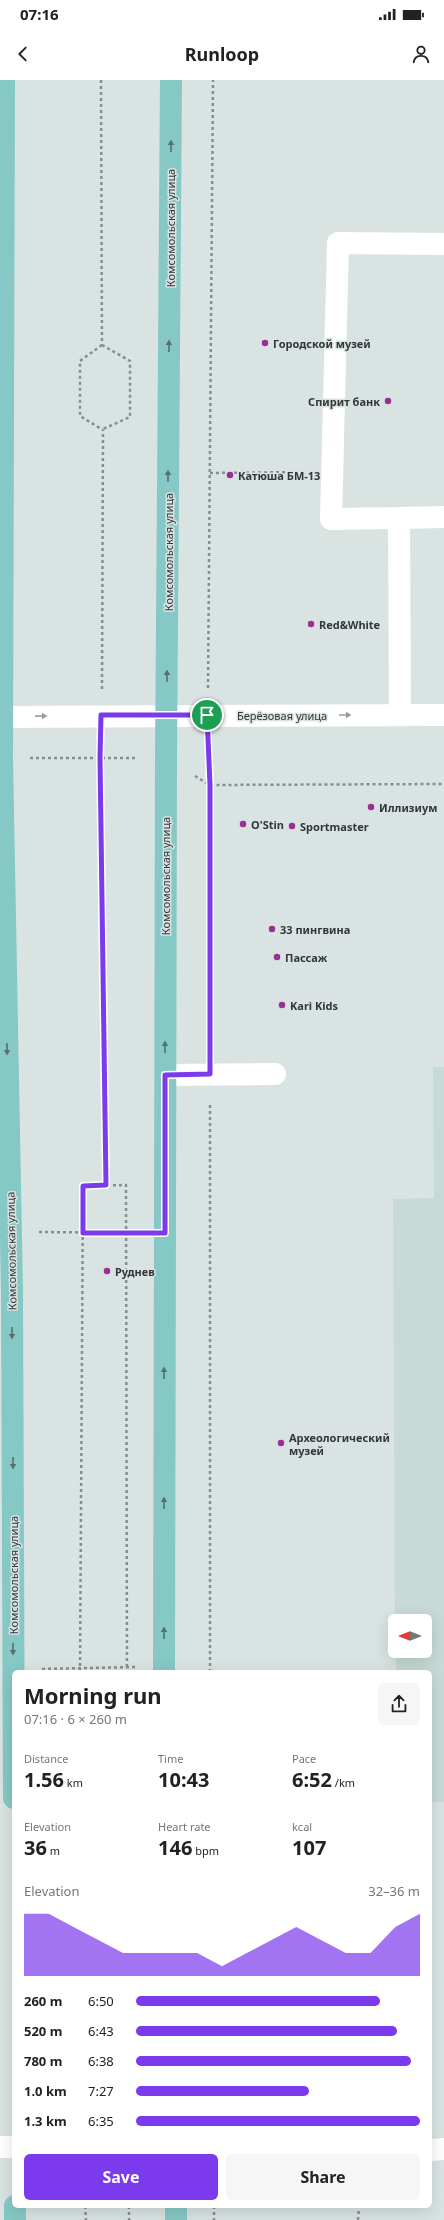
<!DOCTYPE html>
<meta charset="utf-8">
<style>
body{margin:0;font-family:"Noto Sans",sans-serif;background:#f6f6f6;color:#222;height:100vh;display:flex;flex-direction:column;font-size:15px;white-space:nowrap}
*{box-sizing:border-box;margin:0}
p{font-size:13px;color:#767676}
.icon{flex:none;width:22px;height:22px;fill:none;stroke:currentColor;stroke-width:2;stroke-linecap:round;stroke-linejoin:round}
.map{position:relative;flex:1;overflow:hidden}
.side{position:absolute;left:12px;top:1590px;width:420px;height:538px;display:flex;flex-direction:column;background:#fff;border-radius:6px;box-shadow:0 4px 16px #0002}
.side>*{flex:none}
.needle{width:26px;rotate:270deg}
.buttons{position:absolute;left:388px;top:1534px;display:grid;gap:8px}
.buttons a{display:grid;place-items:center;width:44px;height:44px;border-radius:6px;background:#fff;box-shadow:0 4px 16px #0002;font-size:20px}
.pin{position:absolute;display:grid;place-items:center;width:34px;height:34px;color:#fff;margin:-17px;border:2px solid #fff;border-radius:50%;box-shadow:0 1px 4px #0007}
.round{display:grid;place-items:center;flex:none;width:42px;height:42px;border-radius:6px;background:#f6f6f6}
.summary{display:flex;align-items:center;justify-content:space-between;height:68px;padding:0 12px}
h1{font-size:22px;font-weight:700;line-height:30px}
.figures{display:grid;grid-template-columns:repeat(3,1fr);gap:6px;height:68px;padding:4px 12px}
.figures div{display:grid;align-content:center}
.figures b{font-size:20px;font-weight:700}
.figures small{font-size:11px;font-weight:400}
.figures p{font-size:11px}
.chart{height:112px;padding:8px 12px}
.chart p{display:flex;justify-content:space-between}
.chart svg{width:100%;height:72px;margin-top:4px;fill:#7c3aed;opacity:.7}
.cta{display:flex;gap:8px;margin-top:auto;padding:8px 12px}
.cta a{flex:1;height:46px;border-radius:6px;background:#7c3aed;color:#fff;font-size:16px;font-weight:700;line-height:46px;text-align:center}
.cta a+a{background:#f6f6f6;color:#222}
ul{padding:0 12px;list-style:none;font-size:13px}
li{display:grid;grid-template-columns:64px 48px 1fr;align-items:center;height:30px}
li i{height:10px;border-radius:5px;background:#7c3aed}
.status{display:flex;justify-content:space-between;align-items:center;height:28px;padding:0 20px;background:#fff;direction:ltr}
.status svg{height:11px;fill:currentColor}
header{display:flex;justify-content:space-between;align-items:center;height:52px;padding:0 12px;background:#fff;font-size:18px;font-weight:700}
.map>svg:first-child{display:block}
.built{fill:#c7dad8}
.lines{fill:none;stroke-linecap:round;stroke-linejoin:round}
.path{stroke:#878e8e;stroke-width:2.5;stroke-dasharray:3 3;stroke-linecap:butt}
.minor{stroke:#fff;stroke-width:22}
.major{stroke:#86c8c5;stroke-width:22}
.oneway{fill:#547170}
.oneway2{fill:#999b9b}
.route-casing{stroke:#fff;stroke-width:8}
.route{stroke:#7c3aed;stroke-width:5}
.poi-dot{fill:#9a2f90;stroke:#d9e3e2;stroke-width:1.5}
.labels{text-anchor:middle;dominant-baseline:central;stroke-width:3;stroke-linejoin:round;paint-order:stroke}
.street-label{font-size:11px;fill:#333737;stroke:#d9e3e2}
.poi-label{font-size:11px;font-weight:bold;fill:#333737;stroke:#d9e3e2;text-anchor:start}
</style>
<div class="status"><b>07:16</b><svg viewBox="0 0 49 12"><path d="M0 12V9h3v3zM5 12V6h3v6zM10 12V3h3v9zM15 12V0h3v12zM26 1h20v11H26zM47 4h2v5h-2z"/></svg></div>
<header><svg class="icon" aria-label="back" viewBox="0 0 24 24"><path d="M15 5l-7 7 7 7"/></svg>Runloop<svg class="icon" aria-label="person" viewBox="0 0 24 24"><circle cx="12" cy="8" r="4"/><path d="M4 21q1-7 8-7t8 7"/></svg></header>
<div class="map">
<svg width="444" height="2140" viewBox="0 0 444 2140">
<rect width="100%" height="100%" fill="#d9e3e2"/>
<path class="built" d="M433,987H444V1722H430V1592H396V1571H425V1541H395L393,1119L434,1118Z"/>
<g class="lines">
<path class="path" d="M101,0L102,265
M102,265L130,281V337L103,349
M102,265L80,281V336L103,350
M210,393L302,392
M208,608L213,0
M102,609L103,350
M100,664L106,1105
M208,665L210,966
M30,678H137
M195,696L210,705L444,704
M39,1152L136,1153
M42,1589L135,1587
M80,1592L83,1106L126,1105L127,1592
M210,1592V1023
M85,2126L86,2140
M129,2126V2140
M214,2126V2140
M358,2140L359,2126"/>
<path class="minor" d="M399,438L444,437
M400,635L399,438L331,439L338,163L444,164
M0,637L444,635
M165,995L275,994
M0,2067H14
M430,2070L444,2069"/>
<path class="major" d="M4,0L2,678L12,1213L14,1718
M164,1592L166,678L171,0
M15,2126V2140
M176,2126V2140"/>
</g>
<defs><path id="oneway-solid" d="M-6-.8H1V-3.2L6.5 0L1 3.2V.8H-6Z"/></defs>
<g class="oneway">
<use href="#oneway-solid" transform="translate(171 66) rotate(-90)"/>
<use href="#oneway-solid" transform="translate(169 266) rotate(-90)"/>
<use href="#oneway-solid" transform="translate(168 396) rotate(-90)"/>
<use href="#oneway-solid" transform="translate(167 596) rotate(-90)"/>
<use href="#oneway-solid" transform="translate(165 967) rotate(-90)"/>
<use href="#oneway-solid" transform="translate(7 969) rotate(89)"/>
<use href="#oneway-solid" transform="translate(12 1253) rotate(90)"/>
<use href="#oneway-solid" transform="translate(164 1293) rotate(-90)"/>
<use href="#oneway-solid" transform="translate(13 1383) rotate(90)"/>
<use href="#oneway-solid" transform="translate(164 1423) rotate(-90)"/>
<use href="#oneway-solid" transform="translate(164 1553) rotate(-90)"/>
<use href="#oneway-solid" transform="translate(13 1569) rotate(90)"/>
</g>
<g class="oneway2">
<use href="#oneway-solid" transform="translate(345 635)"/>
<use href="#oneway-solid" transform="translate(41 636) rotate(-1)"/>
</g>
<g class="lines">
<g class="route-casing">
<path id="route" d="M101,635H207L210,705V994L165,995V1153H83V1106L106,1105L100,678Z"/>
</g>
<use href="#route" class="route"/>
</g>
<g class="poi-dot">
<circle cx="265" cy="263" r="4"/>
<circle cx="388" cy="321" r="4"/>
<circle cx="230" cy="395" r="4"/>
<circle cx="311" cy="544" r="4"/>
<circle cx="371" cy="727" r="4"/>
<circle cx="243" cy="744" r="4"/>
<circle cx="292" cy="746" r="4"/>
<circle cx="272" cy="849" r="4"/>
<circle cx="277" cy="877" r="4"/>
<circle cx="282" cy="925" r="4"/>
<circle cx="107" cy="1191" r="4"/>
<circle cx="281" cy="1363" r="4"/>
</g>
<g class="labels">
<g class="street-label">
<text transform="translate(170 148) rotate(-90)">Комсомольская улица</text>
<text transform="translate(168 472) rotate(-90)">Комсомольская улица</text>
<text x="282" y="635">Берёзовая улица</text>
<text transform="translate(165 796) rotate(-90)">Комсомольская улица</text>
<text transform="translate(11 1171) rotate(-91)">Комсомольская улица</text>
<text transform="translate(13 1495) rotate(-90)">Комсомольская улица</text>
</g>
<g class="poi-label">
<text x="273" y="263">Городской музей</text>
<text x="380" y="321" text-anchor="end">Спирит банк</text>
<text x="238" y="395">Катюша БМ-13</text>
<text x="319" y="544">Red&amp;White</text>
<text x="379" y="727">Иллизиум</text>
<text x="251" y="744">O'Stin</text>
<text x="300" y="746">Sportmaster</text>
<text x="280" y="849">33 пингвина</text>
<text x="285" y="877">Пассаж</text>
<text x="290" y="925">Kari Kids</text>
<text x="115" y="1191">Руднев</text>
<text x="289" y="1357">Археологический<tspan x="289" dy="13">музей</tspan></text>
</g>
</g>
</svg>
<div class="buttons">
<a><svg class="needle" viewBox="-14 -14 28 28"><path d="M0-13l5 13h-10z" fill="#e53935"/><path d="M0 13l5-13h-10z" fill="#767676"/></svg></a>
</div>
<div class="pin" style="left:207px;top:635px;background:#1e9e55"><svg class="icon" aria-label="arrive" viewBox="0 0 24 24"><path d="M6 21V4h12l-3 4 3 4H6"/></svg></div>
<section class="side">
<div class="summary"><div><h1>Morning run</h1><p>07:16 · 6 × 260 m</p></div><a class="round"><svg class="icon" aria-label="share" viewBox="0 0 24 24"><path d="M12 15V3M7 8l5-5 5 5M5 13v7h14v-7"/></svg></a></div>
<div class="figures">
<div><p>Distance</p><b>1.56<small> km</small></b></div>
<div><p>Time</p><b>10:43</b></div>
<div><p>Pace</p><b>6:52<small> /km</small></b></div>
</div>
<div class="figures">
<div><p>Elevation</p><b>36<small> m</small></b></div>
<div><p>Heart rate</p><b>146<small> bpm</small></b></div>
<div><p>kcal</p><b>107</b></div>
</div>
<div class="chart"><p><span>Elevation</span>32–36 m</p>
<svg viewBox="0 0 160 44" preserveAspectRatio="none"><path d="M0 44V6L10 6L20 14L30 22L40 30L50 30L60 30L70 30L80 38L90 30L100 22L110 14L120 22L130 30L140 30L150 14L160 6V44z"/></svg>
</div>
<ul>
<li><b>260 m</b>6:50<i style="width:86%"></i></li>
<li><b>520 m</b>6:43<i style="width:92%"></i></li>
<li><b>780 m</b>6:38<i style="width:97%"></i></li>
<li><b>1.0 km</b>7:27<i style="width:61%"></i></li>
<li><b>1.3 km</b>6:35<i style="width:100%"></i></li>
</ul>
<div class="cta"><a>Save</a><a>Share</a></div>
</section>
</div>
